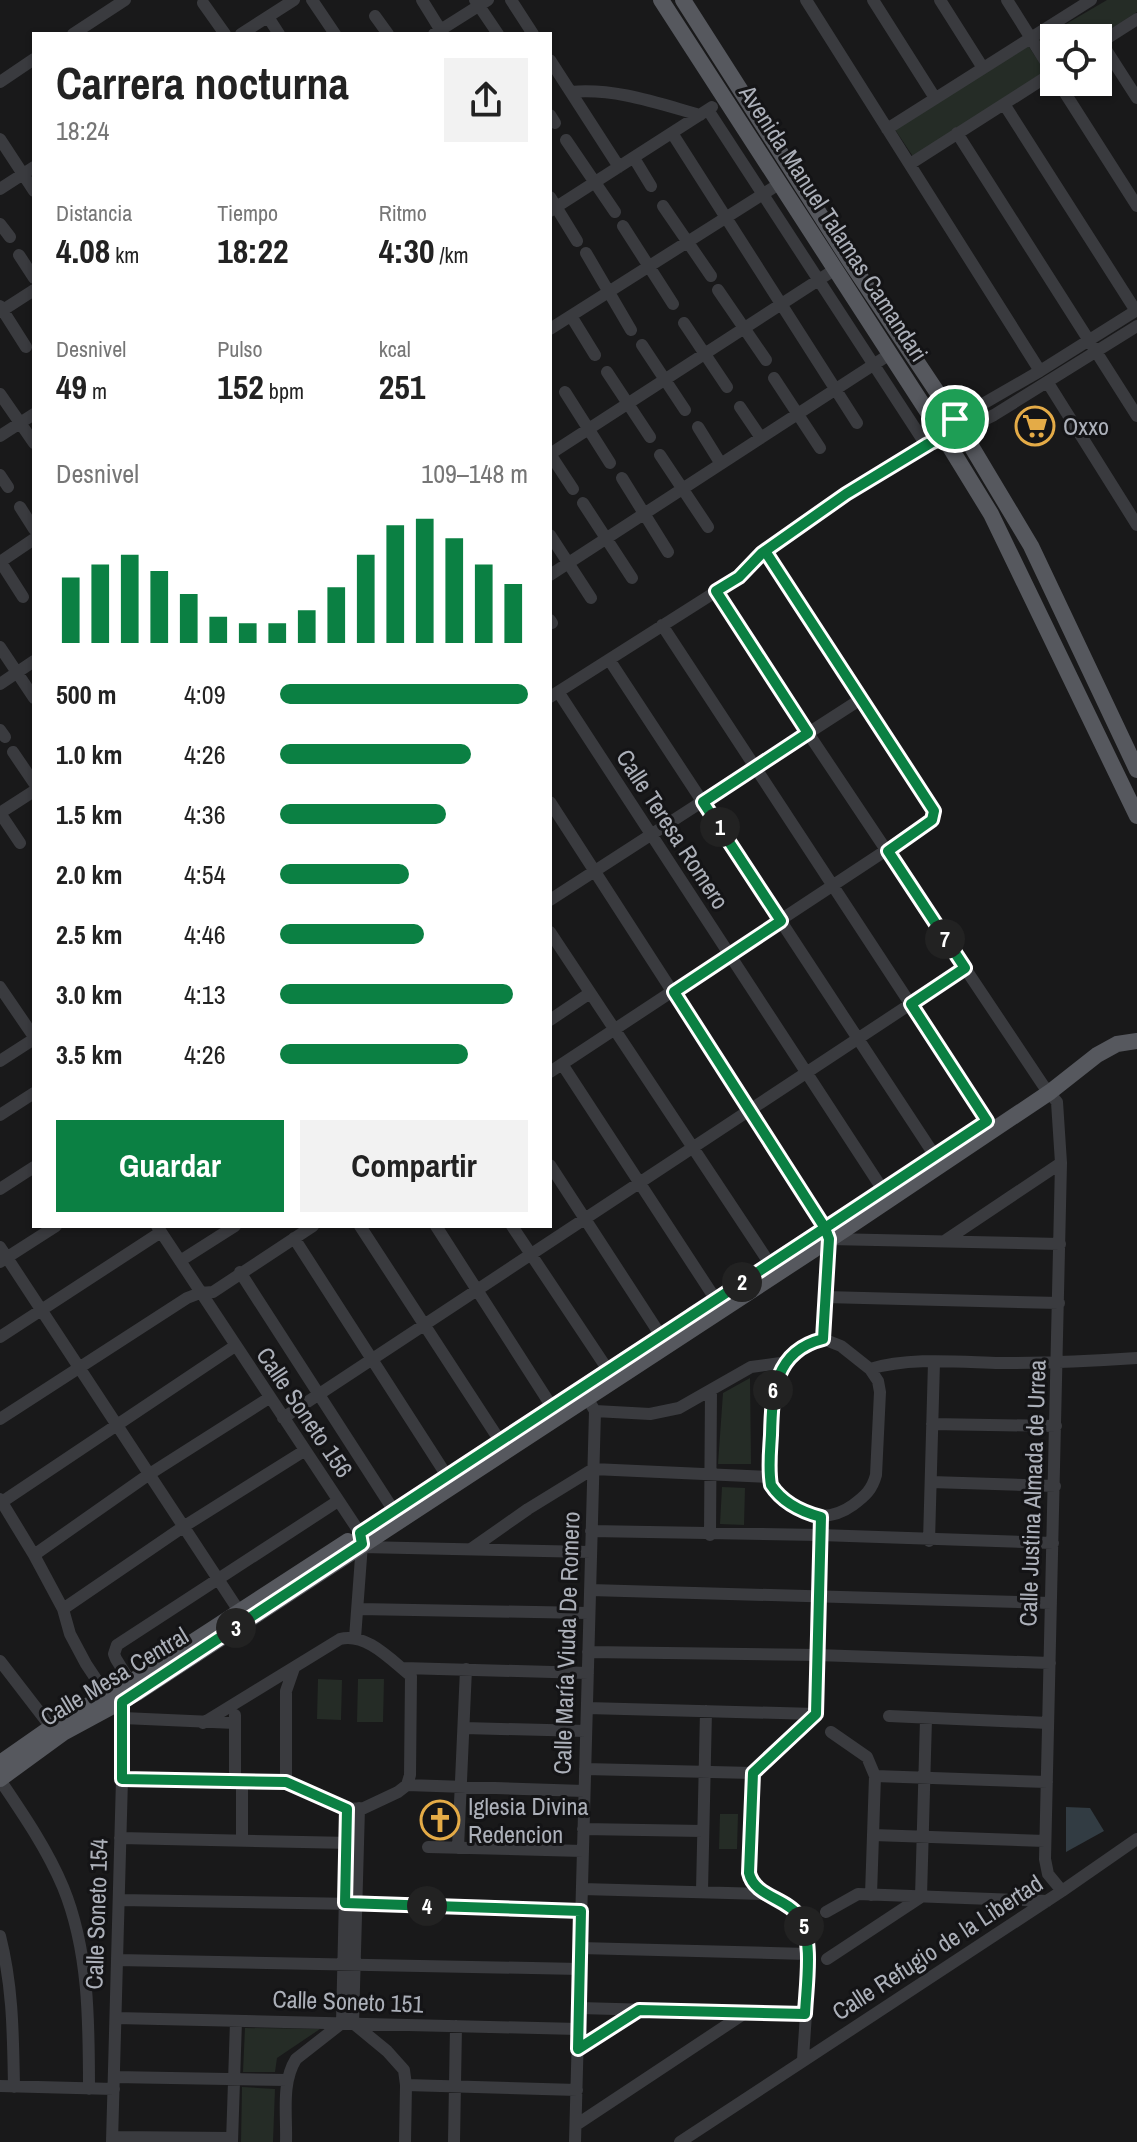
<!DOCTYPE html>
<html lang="es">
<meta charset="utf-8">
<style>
body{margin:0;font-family:"Archivo Narrow",sans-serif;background:#f2f2f2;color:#222;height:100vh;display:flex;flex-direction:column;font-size:30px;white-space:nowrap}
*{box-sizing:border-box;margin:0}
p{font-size:26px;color:#767676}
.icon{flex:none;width:44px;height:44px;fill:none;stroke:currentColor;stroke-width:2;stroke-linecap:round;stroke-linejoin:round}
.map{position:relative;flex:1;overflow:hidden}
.drawer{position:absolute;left:32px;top:32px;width:520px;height:1196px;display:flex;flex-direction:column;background:#fff;border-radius:0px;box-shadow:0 2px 6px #0004}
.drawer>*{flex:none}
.buttons{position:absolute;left:1040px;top:24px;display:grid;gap:16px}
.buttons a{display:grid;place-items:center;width:72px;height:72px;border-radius:0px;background:#fff;box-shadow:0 2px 6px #0004;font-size:40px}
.pin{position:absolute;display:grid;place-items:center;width:68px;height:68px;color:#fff;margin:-34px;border:4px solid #fff;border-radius:50%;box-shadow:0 2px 8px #0007}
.km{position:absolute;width:40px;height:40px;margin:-20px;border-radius:50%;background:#222;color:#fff;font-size:22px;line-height:40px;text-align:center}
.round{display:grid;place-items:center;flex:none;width:84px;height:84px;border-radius:0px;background:#f2f2f2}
.headline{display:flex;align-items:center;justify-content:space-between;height:136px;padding:0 24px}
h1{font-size:44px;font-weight:700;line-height:60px}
.metrics{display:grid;grid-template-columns:repeat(3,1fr);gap:12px;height:136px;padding:8px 24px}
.metrics div{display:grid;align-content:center}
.metrics b{font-size:34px;font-weight:700}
.metrics small{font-size:22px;font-weight:400}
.metrics p{font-size:22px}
.chart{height:224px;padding:16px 24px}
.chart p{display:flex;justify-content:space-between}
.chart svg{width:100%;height:144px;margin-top:8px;stroke:#0b8043;stroke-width:6}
.button{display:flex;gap:16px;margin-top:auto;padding:16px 24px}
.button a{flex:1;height:92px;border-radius:0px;background:#0b8043;color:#fff;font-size:32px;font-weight:700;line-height:92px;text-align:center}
.button a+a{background:#f2f2f2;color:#222}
ul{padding:0 24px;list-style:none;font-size:26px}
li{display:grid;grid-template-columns:128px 96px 1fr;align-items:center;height:60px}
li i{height:20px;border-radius:10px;background:#0b8043}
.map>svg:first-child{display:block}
.green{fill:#252c26}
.water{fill:#323c43}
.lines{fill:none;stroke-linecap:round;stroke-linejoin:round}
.minor{stroke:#3a3b3f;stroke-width:12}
.major{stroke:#56585e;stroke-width:16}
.route-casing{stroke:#fff;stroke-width:16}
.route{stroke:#0b8043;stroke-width:10}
.labels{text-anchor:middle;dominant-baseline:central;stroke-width:6;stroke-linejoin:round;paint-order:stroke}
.street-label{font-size:24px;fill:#acb0b9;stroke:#141416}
.poi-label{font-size:24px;fill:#acb0b9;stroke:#141416;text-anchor:start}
</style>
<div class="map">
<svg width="1137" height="2142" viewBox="0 0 1137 2142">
<rect width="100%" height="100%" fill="#19191a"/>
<path class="green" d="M1107,0H1137V12L1097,38H1054V64L1037,41Z
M1027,44L1047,74L914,158L894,128Z
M750,1378L751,1464H718L723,1393Z
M722,1487L745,1488L744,1525L720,1524Z
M318,1679L342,1680L341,1720L317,1719Z
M358,1679H384L383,1722H357Z
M720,1814H738L737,1849H719Z
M245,2028L320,2029L277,2058L275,2072H243Z
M242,2087L275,2089L273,2142H241Z"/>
<path class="water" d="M1066,1807L1090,1808L1104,1831L1066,1852Z"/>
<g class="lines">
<path class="minor" d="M312,0L335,34
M422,0L443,34
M475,0L498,34
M511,0L533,34
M806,0L1040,371
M873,0L935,98
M940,0L983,68
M1007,0L1054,75
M203,3L225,34
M375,16L388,34
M268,17L279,34
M73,34L125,0
M241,34L294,0
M434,34L488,0
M1101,42L1137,98
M1098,44L1137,19
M550,60L619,167
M0,82L34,59
M1058,82L1137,206
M571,92C616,88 657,103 700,115
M1004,104L1136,311
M708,110L926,445
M550,115L555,123
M887,129L1091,0
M672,133L857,423
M957,133L1137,416
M0,139L34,191
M566,140L615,212
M634,158L651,186
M910,164L1054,72
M0,189L34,167
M550,197L577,241
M663,206L711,276
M550,211L712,107
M0,224L10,237
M623,226L673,304
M586,253L631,330
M19,255L34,278
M718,290L766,360
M0,306L26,347
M0,312L34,290
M571,316L595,355
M684,323L727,387
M550,329L779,184
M642,345L685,410
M607,372L650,437
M774,378L820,448
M1048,383L1137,525
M565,392L610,463
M0,394L34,443
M740,407L761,438
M948,424L1040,371L1137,310
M698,427L721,464
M0,436L34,414
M660,455L708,527
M0,475L8,487
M622,478L668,552
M573,489L550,454L834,270
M583,503L632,578
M20,507L34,529
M550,535L591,598
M0,561L23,597
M0,562L34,539
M550,575L890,354
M716,591L808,733L1043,1085L1057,1102L1061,1163L1045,1859L1048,1874L1062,1891
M550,620L552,623
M662,625L987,1121
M0,647L34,698
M610,661L935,1156
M0,684L34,661
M559,693L883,1190
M550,697L739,577L762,553L846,494L934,441L945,439L994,415L1137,326
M0,730L5,737
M13,752L34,783
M550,802L825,1228L829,1239L823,1339
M0,813L34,791
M0,813L20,843
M550,900L861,699
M550,932L770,1264
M0,987L34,1037
M550,1020L590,993
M0,1061L34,1039
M562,1064L716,1300
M550,1072L932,820L934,811L928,800L765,551
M0,1115L34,1093
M550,1165L661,1336
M0,1189L34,1167
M157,1226L360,1533L362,1544L355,1638
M360,1226L500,1441
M436,1226L552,1407
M512,1226L608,1370
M294,1238L447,1476
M829,1239L1060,1244
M946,1240L1061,1163
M0,1247L239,1611
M180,1261L235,1226
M0,1262L56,1226
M240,1272L394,1511
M825,1297L1059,1303
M0,1337L161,1232
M823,1339L841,1346L870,1369C910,1357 959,1362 1000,1363C1046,1363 1091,1361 1137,1358
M788,1362L778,1374L773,1390L771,1485C791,1514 824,1526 853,1505C865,1496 872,1490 876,1475L880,1392L878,1381L870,1369
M595,1411L650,1414L679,1408L751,1367L788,1362L808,1345L823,1339
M283,1418L965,968
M0,1419L187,1298L200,1293L213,1292L313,1226
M932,1424L1056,1426
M931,1482L1055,1486
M0,1499L34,1555L63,1609L70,1634L86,1664L106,1694
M2,1502L235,1346
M591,1531L820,1535L1053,1543
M710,1535L711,1390
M929,1541L934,1362
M362,1547L591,1552
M471,1549L528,1509L593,1469L769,1477
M34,1555L148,1475L269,1398
M590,1590L1051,1603
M63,1609L183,1527L304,1451
M359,1609L589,1613
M588,1652L817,1655L1050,1663
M0,1661L54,1731
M403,1668L588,1673
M134,1688L116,1659L114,1654L117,1645L338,1501
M587,1708L816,1714
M235,1715V1781
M889,1716L1048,1723
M123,1718L235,1723
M203,1723L340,1639C366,1632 392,1661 411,1676L410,1775L407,1785
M464,1728L586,1731
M831,1732L867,1757L875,1776L871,1895
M585,1769L753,1773
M875,1776L1047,1782
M122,1779L286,1782L347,1809L364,1808L398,1792L407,1785L584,1791
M0,1780C23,1814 47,1849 63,1887C89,1950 89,2022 89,2089
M286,1782V1691L294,1668
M359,1808L353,2023L387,2051L404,2070L406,2085L405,2142
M583,1829L703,1831
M873,1835L1045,1841
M120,1838L351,1843
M242,1841V1781
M428,1847L583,1851
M458,1848L466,1669
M582,1889L765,1894
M702,1891L706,1711
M119,1900L356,1904L581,1911
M826,1912L858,1894L1047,1901
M0,1936C13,1987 13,2035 14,2087
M580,1948L807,1954
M827,1959L921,1897L926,1719
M117,1960L580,1969
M579,2008L805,2014
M116,2018L578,2029
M578,2049L639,2010
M803,2061C804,2028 816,1935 796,1912C782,1897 753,1894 749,1873L753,1773L816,1714L821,1517
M114,2077L287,2080
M406,2085L577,2090
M0,2086L114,2089
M576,2125L745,2013
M112,2137L232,2138
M112,2142L122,1779L120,1693
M232,2142L236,2021
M286,2142C287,2115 281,2083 296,2059L342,2023L347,1809
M454,2142L456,2026
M575,2142L595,1411L581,1388
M680,2142L1062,1891L1137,1839"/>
<path class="major" d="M661,0L945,439L991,514L1137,816
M683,0L849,260L955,419L1031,546L1137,770
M692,1315L850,1212
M0,1763L63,1719L131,1682L348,1541
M0,1779L63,1733L137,1693L847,1228L1050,1092L1097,1055L1117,1044L1137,1041"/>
</g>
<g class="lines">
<g class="route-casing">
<path id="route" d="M955,419L939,430L934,441L846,494L762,553L739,577L716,591L808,733L703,802L781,921L674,992L825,1228L360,1533L362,1544L122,1702V1779L286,1782L347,1809L345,1903L581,1911L578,2049L639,2010L805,2014C806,1988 814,1939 799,1916C786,1898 754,1896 749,1873L753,1773L816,1714L821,1517C802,1512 782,1502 771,1485C768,1469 770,1452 771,1435C772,1394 774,1351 823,1339L829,1239L825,1228L987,1121L911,1004L965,968L888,851L932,820L934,811L765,551L846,494L926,445C937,439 950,437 962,431L955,419"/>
</g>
<use href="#route" class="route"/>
</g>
<defs>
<g id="supermarket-ring" transform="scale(2)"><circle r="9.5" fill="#141416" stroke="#e4ab47" stroke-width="1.5"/><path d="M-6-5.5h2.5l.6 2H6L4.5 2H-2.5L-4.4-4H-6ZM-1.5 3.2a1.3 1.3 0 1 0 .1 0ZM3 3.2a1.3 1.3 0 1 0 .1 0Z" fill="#e4ab47"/></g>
<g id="church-ring" transform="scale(2)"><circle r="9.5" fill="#141416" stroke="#e4ab47" stroke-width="1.5"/><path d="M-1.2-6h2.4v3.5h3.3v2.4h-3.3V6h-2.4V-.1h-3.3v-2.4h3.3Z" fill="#e4ab47"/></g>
</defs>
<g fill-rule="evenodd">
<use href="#supermarket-ring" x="1035" y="426"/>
<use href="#church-ring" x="440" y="1820"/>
</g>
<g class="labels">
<g class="street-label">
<text transform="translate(834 223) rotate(57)">Avenida Manuel Talamas Camandari</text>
<text transform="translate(673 829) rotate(57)">Calle Teresa Romero</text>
<text transform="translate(305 1412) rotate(56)">Calle Soneto 156</text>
<text transform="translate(1032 1493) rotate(-88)">Calle Justina Almada de Urrea</text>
<text transform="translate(566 1643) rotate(-88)">Calle María Viuda De Romero</text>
<text transform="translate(114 1676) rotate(-31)">Calle Mesa Central</text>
<text transform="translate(96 1914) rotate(-88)">Calle Soneto 154</text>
<text transform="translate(937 1947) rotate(-33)">Calle Refugio de la Libertad</text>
<text transform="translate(348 2001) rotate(2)">Calle Soneto 151</text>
</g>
<g class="poi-label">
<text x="1063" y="426">Oxxo</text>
<text x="468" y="1806">Iglesia Divina<tspan x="468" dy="28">Redencion</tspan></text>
</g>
</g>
</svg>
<div class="buttons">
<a><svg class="icon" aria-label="locate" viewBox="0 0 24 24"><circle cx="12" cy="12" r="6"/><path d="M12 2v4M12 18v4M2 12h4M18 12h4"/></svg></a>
</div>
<div class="pin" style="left:955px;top:419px;background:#1e9e55"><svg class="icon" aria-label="arrive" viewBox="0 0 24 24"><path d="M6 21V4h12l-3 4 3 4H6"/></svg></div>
<b class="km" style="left:720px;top:827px">1</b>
<b class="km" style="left:742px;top:1282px">2</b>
<b class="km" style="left:236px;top:1628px">3</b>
<b class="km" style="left:427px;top:1906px">4</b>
<b class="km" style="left:804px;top:1926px">5</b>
<b class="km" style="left:773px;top:1390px">6</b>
<b class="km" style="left:945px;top:939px">7</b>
<section class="drawer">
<div class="headline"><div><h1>Carrera nocturna</h1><p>18:24</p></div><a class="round"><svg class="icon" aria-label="share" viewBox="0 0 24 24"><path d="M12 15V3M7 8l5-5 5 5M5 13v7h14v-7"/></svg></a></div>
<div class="metrics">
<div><p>Distancia</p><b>4.08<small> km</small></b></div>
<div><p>Tiempo</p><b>18:22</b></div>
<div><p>Ritmo</p><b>4:30<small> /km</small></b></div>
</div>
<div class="metrics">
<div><p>Desnivel</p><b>49<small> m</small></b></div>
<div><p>Pulso</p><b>152<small> bpm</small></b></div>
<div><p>kcal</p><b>251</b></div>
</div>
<div class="chart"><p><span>Desnivel</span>109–148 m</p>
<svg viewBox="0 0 160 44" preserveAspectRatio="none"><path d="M5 44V24M15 44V20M25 44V17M35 44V22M45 44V29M55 44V36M65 44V38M75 44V38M85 44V34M95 44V27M105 44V17M115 44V8M125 44V6M135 44V12M145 44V20M155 44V26"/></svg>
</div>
<ul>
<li><b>500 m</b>4:09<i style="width:100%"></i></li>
<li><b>1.0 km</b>4:26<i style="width:77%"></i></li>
<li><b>1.5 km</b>4:36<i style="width:67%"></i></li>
<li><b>2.0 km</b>4:54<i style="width:52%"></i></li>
<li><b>2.5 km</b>4:46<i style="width:58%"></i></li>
<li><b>3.0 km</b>4:13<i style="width:94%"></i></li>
<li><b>3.5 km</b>4:26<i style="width:76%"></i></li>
</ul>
<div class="button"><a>Guardar</a><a>Compartir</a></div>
</section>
</div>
